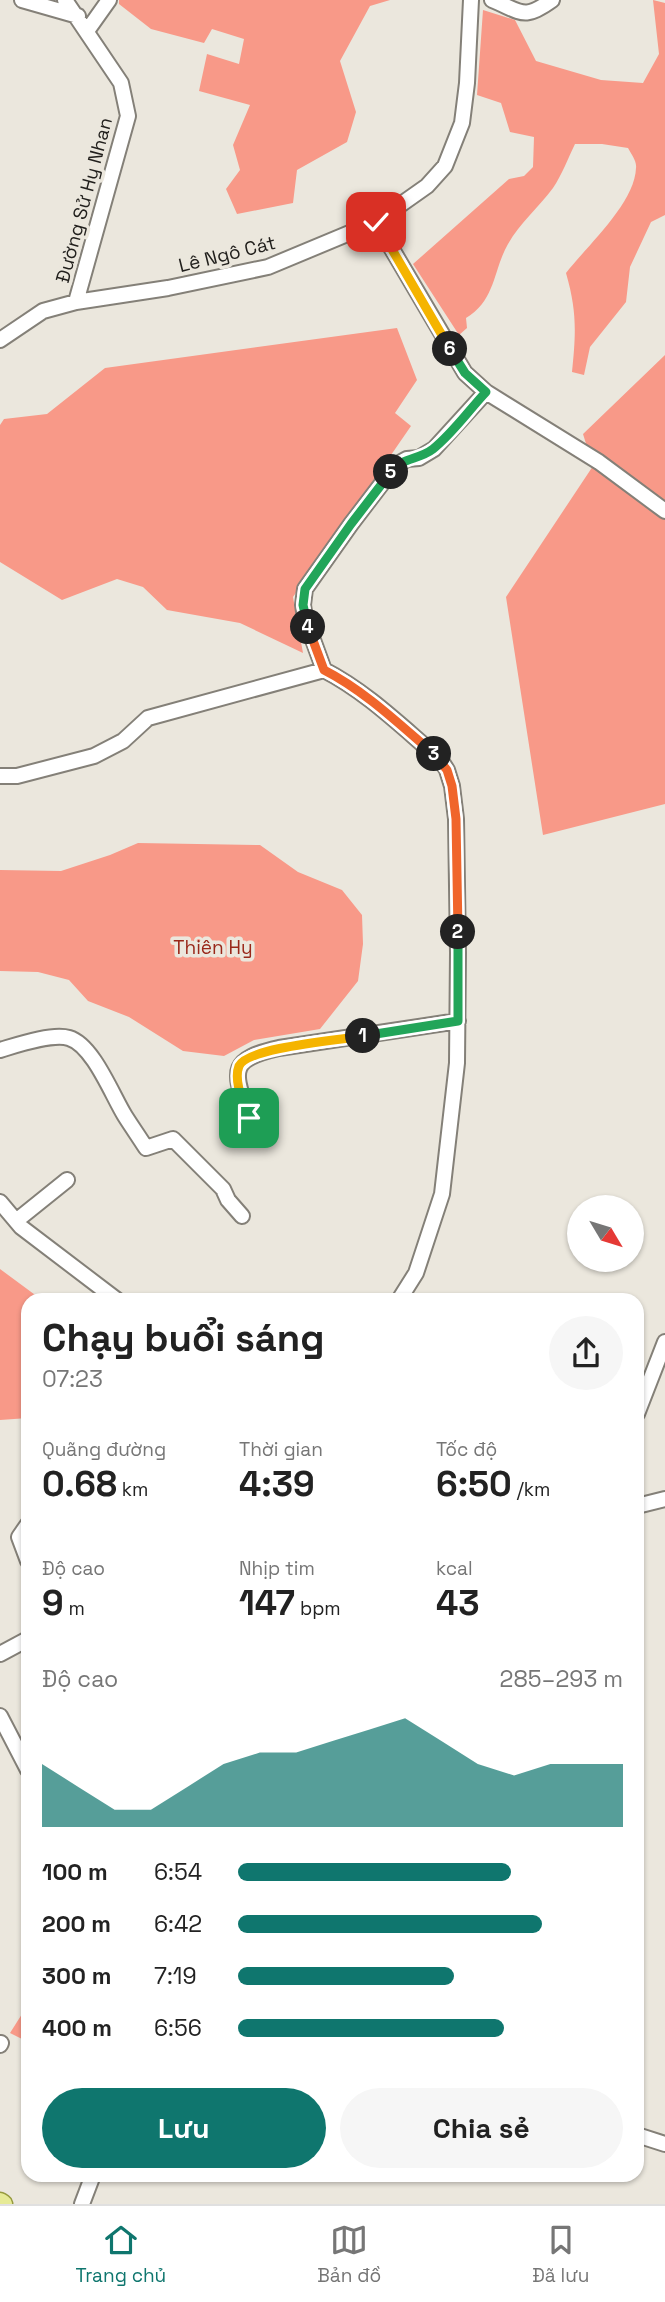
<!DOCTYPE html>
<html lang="vi">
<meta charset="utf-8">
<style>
body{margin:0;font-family:"Space Grotesk",sans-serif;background:#f6f6f6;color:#222;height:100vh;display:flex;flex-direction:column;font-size:26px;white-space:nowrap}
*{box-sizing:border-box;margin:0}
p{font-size:23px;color:#767676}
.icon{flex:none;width:38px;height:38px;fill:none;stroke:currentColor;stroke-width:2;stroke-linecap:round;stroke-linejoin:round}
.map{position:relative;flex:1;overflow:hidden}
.side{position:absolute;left:21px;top:1293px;width:623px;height:889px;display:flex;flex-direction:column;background:#fff;border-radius:21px;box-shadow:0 2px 5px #0004}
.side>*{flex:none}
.needle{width:46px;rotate:128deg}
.controls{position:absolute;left:567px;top:1195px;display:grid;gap:14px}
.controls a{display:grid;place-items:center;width:77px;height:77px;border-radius:50%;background:#fff;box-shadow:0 2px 5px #0004;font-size:35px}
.pin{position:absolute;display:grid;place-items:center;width:60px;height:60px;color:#fff;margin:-30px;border-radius:14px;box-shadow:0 4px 10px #0006}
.km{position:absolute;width:35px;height:35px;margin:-18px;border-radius:50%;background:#222;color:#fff;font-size:19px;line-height:35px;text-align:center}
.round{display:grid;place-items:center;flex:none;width:74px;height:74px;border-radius:37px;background:#f6f6f6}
.summary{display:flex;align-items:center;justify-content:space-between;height:119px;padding:0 21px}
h1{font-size:38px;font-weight:700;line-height:52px}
.stats{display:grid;grid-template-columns:repeat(3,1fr);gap:10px;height:119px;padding:7px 21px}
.stats div{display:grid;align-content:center}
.stats b{font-size:35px;font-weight:700}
.stats small{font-size:19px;font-weight:400}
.stats p{font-size:19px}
.chart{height:196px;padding:14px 21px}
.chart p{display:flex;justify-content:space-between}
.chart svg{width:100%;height:126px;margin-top:7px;fill:#0f766e;opacity:.7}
.button{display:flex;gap:14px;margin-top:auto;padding:14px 21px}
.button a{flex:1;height:80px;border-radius:42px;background:#0f766e;color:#fff;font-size:28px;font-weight:700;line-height:80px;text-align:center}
.button a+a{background:#f6f6f6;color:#222}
ul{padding:0 21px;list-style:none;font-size:23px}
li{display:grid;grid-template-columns:112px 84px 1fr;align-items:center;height:52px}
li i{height:18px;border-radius:9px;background:#0f766e}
.menu{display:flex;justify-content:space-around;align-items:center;height:98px;border-top:2px solid #e0e0e0;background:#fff;font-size:19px;color:#767676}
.menu a{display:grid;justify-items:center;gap:4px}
.menu .selected{color:#0f766e}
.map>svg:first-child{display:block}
.green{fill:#f89988}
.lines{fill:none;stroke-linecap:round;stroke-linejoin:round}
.minor-casing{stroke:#848078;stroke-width:18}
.major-casing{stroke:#969a3e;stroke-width:21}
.minor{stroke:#fff;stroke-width:14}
.major{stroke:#e6ea96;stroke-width:18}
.split-1-casing{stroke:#fff;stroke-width:14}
.split-2-casing{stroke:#fff;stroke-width:14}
.split-3-casing{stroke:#fff;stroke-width:14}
.split-4-casing{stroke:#fff;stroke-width:14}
.split-5-casing{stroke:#fff;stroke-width:14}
.split-6-casing{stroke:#fff;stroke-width:14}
.split-7-casing{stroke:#fff;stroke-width:14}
.split-1{stroke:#f5b400;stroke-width:9}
.split-2{stroke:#22a559;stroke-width:9}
.split-3{stroke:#f0652b;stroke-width:9}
.split-4{stroke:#f0652b;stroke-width:9}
.split-5{stroke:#22a559;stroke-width:9}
.split-6{stroke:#22a559;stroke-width:9}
.split-7{stroke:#f5b400;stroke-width:9}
.labels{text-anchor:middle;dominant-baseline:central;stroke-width:7;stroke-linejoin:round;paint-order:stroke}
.street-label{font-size:19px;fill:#22201d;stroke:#ebe7dd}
.park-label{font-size:19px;fill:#99281a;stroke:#ebe7dd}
</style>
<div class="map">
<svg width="665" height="2204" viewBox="0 0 665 2204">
<rect width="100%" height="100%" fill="#ebe7dd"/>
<path class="green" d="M119,0H390L370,6L340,61L356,112L347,142L297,170L293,203L237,214L226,189L240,170L233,145L250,105L199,91L207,54L239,64L244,39L212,29L204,43L151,29L119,4Z
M653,0L665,3V215L651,222L630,267L626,302L590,347L584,375L572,372C576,333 577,311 566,273C587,246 635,203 636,168C637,161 631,154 628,148L602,144H575C568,158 562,175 553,188C539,207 520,223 508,244C493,270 496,300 466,318L467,328L459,335L413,264L509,179L524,176L533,167L534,137L510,132L501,103L477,95L483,10L515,20L536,61L601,80L643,83L659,54Z
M397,328L417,380L395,413L411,426L293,597L303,653L240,623L167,610L143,587L117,579L62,600L0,562V425L4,419L47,414L105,368Z
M665,355V804L543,835L506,597L593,466L583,434Z
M138,843L260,845L298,872L342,890L362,915L363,944L358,981L320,1029L254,1040L224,1056L183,1051L129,1017L88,1001L69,980L38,972L0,971V870L61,871L110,855Z
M0,1269L42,1300H28V1418L0,1420Z
M28,1987V2042L10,2033L22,2014Z"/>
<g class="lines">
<g class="minor-casing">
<path id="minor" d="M22,0L78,16
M65,0L121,83L128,116L76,302
M492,0C522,12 523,21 552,0
M87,31L109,0
M376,222L465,373L486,392L599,462L665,511
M0,340L43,311L76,302L168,288L268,267L376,222L427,186L445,166L462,123L467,83L471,0
M324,670L305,618L303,605L305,589L351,524L396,465L407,459L419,458L434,449L486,392
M0,776H17L94,756L123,741L148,718L324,670C367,692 403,728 440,759L447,770L452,786L456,819L458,953L457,1063L442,1194L416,1273L399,1300
M0,1050C17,1045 52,1033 69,1038C93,1045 112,1095 125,1116C132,1127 139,1137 146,1148L173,1139L223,1189L228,1200L242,1216
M249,1118C235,1073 225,1060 279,1048L458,1021
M0,1202L21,1227L117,1300
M16,1221L67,1180
M637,1414L665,1342
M637,1506L665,1499
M28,1524L19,1537L28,1561
M0,1654L28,1639
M0,1716L28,1770
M0,2045L1,2043
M637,2135L665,2144
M82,2204L93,2175"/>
</g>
<g class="major-casing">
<path id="major" d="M0,2202L3,2204"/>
</g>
<use href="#minor" class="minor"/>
<use href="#major" class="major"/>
</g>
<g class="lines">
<g class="split-1-casing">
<path id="split-1" d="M249,1118C244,1104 233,1081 239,1066C248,1047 341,1040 363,1036"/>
</g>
<g class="split-2-casing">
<path id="split-2" d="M363,1036L458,1021V932"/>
</g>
<g class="split-3-casing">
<path id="split-3" d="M434,754L447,770L452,786L456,819L458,932"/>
</g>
<g class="split-4-casing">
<path id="split-4" d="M308,627L324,670C365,691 399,724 434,754"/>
</g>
<g class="split-5-casing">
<path id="split-5" d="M308,627L303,605L305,589L351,524L391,472"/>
</g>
<g class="split-6-casing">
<path id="split-6" d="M391,472C402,457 419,460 433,449C453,433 469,410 486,392L465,373L450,349"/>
</g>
<g class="split-7-casing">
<path id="split-7" d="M376,222L450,349"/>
</g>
<use href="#split-1" class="split-1"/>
<use href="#split-2" class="split-2"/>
<use href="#split-3" class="split-3"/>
<use href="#split-4" class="split-4"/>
<use href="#split-5" class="split-5"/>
<use href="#split-6" class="split-6"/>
<use href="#split-7" class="split-7"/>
</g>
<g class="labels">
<g class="street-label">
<text transform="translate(84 200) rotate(-75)">Đường Sử Hy Nhan</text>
<text transform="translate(227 254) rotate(-14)">Lê Ngô Cát</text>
</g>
<g class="park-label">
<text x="213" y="947">Thiên Hy</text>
</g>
</g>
</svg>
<div class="controls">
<a><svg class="needle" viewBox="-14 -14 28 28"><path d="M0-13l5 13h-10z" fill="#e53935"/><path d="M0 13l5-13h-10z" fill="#767676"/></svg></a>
</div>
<div class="pin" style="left:249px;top:1118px;background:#1e9e55"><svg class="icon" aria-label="arrive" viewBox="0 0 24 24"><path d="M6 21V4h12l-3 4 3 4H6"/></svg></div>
<div class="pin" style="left:376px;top:222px;background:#d93025"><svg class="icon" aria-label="check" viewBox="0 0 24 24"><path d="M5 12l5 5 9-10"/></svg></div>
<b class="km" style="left:363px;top:1036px">1</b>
<b class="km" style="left:458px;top:932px">2</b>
<b class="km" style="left:434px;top:754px">3</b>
<b class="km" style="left:308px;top:627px">4</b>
<b class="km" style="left:391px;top:472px">5</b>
<b class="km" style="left:450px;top:349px">6</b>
<section class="side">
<div class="summary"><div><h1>Chạy buổi sáng</h1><p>07:23</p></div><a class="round"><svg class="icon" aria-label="share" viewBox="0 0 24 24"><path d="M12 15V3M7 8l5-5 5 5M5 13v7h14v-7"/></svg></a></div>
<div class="stats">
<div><p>Quãng đường</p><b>0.68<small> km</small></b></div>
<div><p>Thời gian</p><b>4:39</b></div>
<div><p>Tốc độ</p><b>6:50<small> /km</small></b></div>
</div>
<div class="stats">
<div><p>Độ cao</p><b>9<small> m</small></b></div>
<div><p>Nhịp tim</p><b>147<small> bpm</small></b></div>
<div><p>kcal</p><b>43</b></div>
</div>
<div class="chart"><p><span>Độ cao</span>285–293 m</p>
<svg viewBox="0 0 160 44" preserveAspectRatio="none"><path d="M0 44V22L10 30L20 38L30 38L40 30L50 22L60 18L70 18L80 14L90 10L100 6L110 14L120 22L130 26L140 22L150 22L160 22V44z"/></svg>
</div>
<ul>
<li><b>100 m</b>6:54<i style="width:71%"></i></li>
<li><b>200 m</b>6:42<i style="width:79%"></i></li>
<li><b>300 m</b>7:19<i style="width:56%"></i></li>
<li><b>400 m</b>6:56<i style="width:69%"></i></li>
</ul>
<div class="button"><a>Lưu</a><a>Chia sẻ</a></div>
</section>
</div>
<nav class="menu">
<a class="selected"><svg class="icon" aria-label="home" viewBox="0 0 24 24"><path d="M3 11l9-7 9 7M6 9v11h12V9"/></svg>Trang chủ</a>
<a><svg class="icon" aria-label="map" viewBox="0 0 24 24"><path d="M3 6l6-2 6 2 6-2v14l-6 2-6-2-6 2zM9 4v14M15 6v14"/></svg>Bản đồ</a>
<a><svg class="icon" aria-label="saved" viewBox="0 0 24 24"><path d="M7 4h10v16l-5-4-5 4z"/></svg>Đã lưu</a>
</nav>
